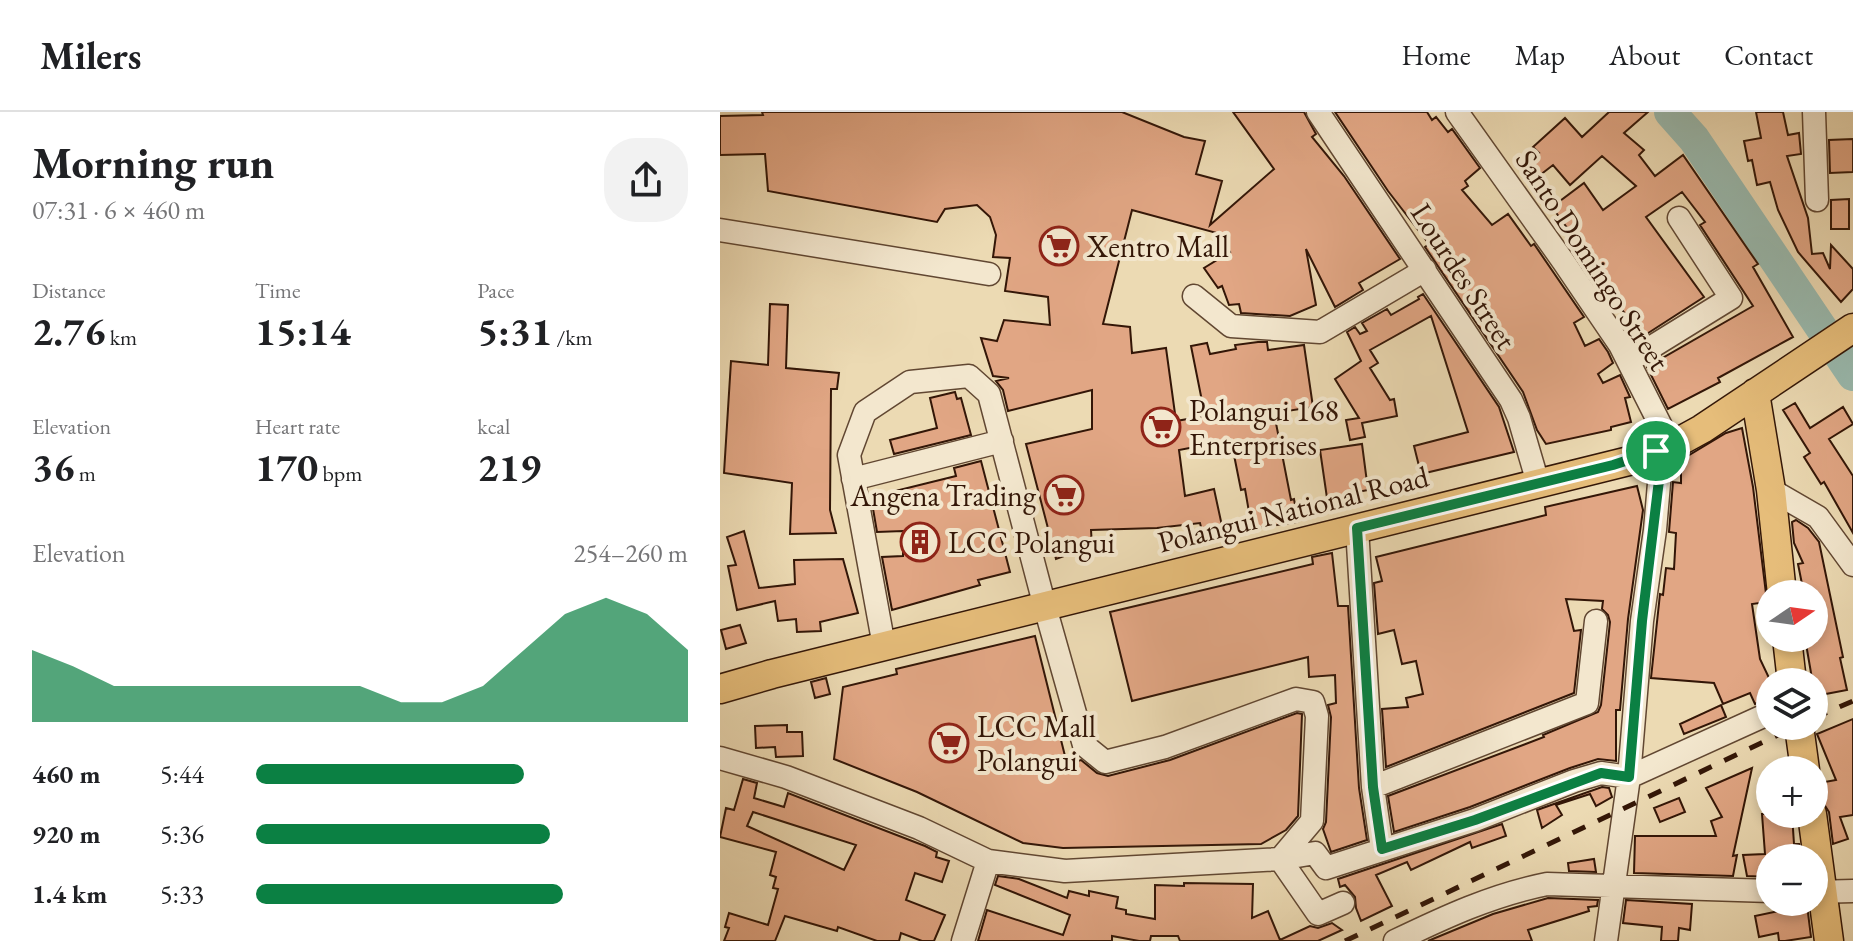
<!DOCTYPE html>
<meta charset="utf-8">
<style>
body{margin:0;font-family:"EB Garamond",serif;background:#f2f2f2;color:#202124;height:100vh;display:flex;flex-direction:column;font-size:30px;white-space:nowrap}
*{box-sizing:border-box;margin:0}
p{font-size:26px;color:#757577}
.icon{flex:none;width:44px;height:44px;fill:none;stroke:currentColor;stroke-width:2;stroke-linecap:round;stroke-linejoin:round}
.map{position:relative;flex:1;overflow:hidden}
.drawer{display:flex;flex-direction:column;background:#fff;width:720px}
.drawer>*{flex:none}
.needle{width:52px;rotate:77deg}
.buttons{position:absolute;left:1036px;top:468px;display:grid;gap:16px}
.buttons a{display:grid;place-items:center;width:72px;height:72px;border-radius:50%;background:#fff;box-shadow:0 4px 12px #0003;font-size:40px}
.pin{position:absolute;display:grid;place-items:center;width:68px;height:68px;color:#fff;margin:-34px;border:4px solid #fff;border-radius:50%;box-shadow:0 2px 8px #0007}
.round{display:grid;place-items:center;flex:none;width:84px;height:84px;border-radius:32px;background:#f2f2f2}
.headline{display:flex;align-items:center;justify-content:space-between;height:136px;padding:0 32px}
h1{font-size:44px;font-weight:700;line-height:60px}
.metrics{display:grid;grid-template-columns:repeat(3,1fr);gap:12px;height:136px;padding:8px 32px}
.metrics div{display:grid;align-content:center}
.metrics b{font-size:40px;font-weight:700}
.metrics small{font-size:22px;font-weight:400}
.metrics p{font-size:22px}
.chart{height:224px;padding:16px 32px}
.chart p{display:flex;justify-content:space-between}
.chart svg{width:100%;height:144px;margin-top:8px;fill:#0b8043;opacity:.7}
ul{padding:0 32px;list-style:none;font-size:26px}
li{display:grid;grid-template-columns:128px 96px 1fr;align-items:center;height:60px}
li i{height:20px;border-radius:10px;background:#0b8043}
header{display:flex;align-items:center;gap:48px;box-sizing:border-box;height:112px;padding:0 40px;background:#fff;border-bottom:2px solid #e0e0e0}
header strong{font-size:38px}
nav{display:flex;gap:44px;margin-inline-start:auto;font-size:28px}
main{display:flex;flex:1;min-height:0}
.map>svg:first-child{display:block}
.lines{fill:none;stroke-linecap:round;stroke-linejoin:round}
.river{stroke:#99baaf;stroke-width:32}
.building{fill:#e1a684;stroke:#331607;stroke-width:2;fill-rule:evenodd}
.minor-casing{stroke:#614732;stroke-width:25}
.major-casing{stroke:#331607;stroke-width:31}
.minor{stroke:#f3e7ce;stroke-width:22}
.major{stroke:#e6bd7a;stroke-width:28}
.rail{stroke:#331607;stroke-width:5;stroke-dasharray:14 14;stroke-linecap:butt}
.route-casing{stroke:#fff;stroke-width:16}
.route{stroke:#0b8043;stroke-width:10}
.labels{text-anchor:middle;dominant-baseline:central;stroke-width:8;stroke-linejoin:round;paint-order:stroke}
.poi-label{font-size:30px;fill:#331607;stroke:#f3e7ce;text-anchor:start}
.street-label{font-size:30px;fill:#331607;stroke:#f3e7ce}
</style>
<header>
<strong>Milers</strong>
<nav><a>Home</a><a>Map</a><a>About</a><a>Contact</a></nav>
</header>
<main>
<section class="drawer">
<div class="headline"><div><h1>Morning run</h1><p>07:31 · 6 × 460 m</p></div><a class="round"><svg class="icon" aria-label="share" viewBox="0 0 24 24"><path d="M12 15V3M7 8l5-5 5 5M5 13v7h14v-7"/></svg></a></div>
<div class="metrics">
<div><p>Distance</p><b>2.76<small> km</small></b></div>
<div><p>Time</p><b>15:14</b></div>
<div><p>Pace</p><b>5:31<small> /km</small></b></div>
</div>
<div class="metrics">
<div><p>Elevation</p><b>36<small> m</small></b></div>
<div><p>Heart rate</p><b>170<small> bpm</small></b></div>
<div><p>kcal</p><b>219</b></div>
</div>
<div class="chart"><p><span>Elevation</span>254–260 m</p>
<svg viewBox="0 0 160 44" preserveAspectRatio="none"><path d="M0 44V22L10 27L20 33L30 33L40 33L50 33L60 33L70 33L80 33L90 38L100 38L110 33L120 22L130 11L140 6L150 11L160 22V44z"/></svg>
</div>
<ul>
<li><b>460 m</b>5:44<i style="width:62%"></i></li>
<li><b>920 m</b>5:36<i style="width:68%"></i></li>
<li><b>1.4 km</b>5:33<i style="width:71%"></i></li>
</ul>
</section>
<div class="map">
<svg width="1133" height="829" viewBox="0 0 1133 829">
<rect width="100%" height="100%" fill="#ecdab3"/>
<filter id="stains"><feTurbulence type="fractalNoise" baseFrequency=".0025" numOctaves="4"/><feColorMatrix values="0 0 0 0 .2 0 0 0 0 .09 0 0 0 0 .02 0 0 0 .5 -.17"/></filter>
<radialGradient id="worn" r=".72"><stop offset=".6" stop-color="#630" stop-opacity="0"/><stop offset="1" stop-color="#630" stop-opacity=".3"/></radialGradient>
<g class="lines">
<path class="river" d="M950,0L974,27L1133,263"/>
</g>
<path class="building" d="M42,0H402L464,25L485,29L476,62L502,69L490,113L554,57L513,0H584L596,22L592,25L624,64L680,147L639,171L643,178L615,195L586,137L596,193L570,204L521,201L519,192L509,193L502,174L498,176L484,156L510,140L497,121L412,98L383,212L410,215L412,241L446,236L456,309L485,304L471,234L487,231L490,242L516,237L515,233L538,230H547L548,238L584,233L593,295L554,301L571,388L574,387L578,410L536,416L533,400H529L525,377L521,378L511,328L459,338L465,384L494,377L502,414L482,419L480,411L437,416L371,418L372,434L336,447L306,332L372,317V278L288,299L283,278L276,269L289,266L273,264L261,226L277,229L284,208L330,213L328,185L285,179L290,146L273,145L276,123L270,105L257,93L225,97L217,110L48,79L45,42L0,43V4L43,3Z
M615,0H707L712,8L716,5L728,20L732,17L760,56L745,69L748,74L742,78L772,113L788,102L811,134L814,132L864,205L854,211L865,234L879,227L888,240L893,251L878,262L883,271L900,263L910,285L905,286L911,310L891,315V318L826,332L817,318L803,280L705,135L709,132L668,79Z
M889,0H928L904,21L924,38L919,43L935,64L963,43L1038,152L1033,155L1073,225L998,266L1000,270L948,297L927,255L1033,194L980,113L985,110L962,80L926,105L984,185L922,225L855,133L858,131L832,95L864,71L883,98L916,74L882,44L850,73L833,53L811,70L800,55L819,41L813,35L845,6L862,25Z
M1036,0H1063L1068,23L1079,21L1081,42L1067,44L1088,106L1092,142L1103,141L1110,157L1111,133L1133,157V177L1121,190L1078,140L1058,98L1050,70L1037,73L1032,48L1028,49L1024,29L1041,26Z
M1133,27V60L1110,61L1109,28Z
M1129,87V117H1111V88Z
M703,182L779,295L794,340L701,362L694,334L748,320L711,204L650,238L658,251L650,256L670,288L674,287L677,304L642,311L645,325L630,328L626,308L639,306L615,267L641,249L627,220L635,215L640,222L647,219L642,211L667,197L671,203L699,187L698,185Z
M50,192L68,193L66,256L119,261L117,277H111L110,398L116,421L70,422L72,371L4,361L11,249L48,253Z
M235,280L237,287L241,286L251,323L174,342L170,328L217,316L210,286Z
M1075,291L1090,316L1123,295L1133,312L1109,327L1133,364V421L1104,370L1101,372L1084,345L1090,341L1063,298Z
M1022,316L1033,375L1047,490L1032,492L1040,547L1050,568V587L1035,592L1030,581L1003,592L994,571L931,566L940,482L943,483L946,456L954,457L956,421L949,420L953,370L961,371V348L1006,321Z
M642,332L648,378L607,386L600,338Z
M261,349L290,460L258,468L260,473L172,498L162,445L183,444V419L157,420L151,385L236,364L234,356Z
M917,374L923,398L908,507L900,598H896V649L878,647L850,656L750,695L674,720L668,684L824,625L823,623L878,600L881,593L890,510L888,503L882,497L883,489L846,487L854,519L861,518L854,581L666,655L662,597L688,595L686,586L703,582L696,549L682,552L674,518L658,522L654,471L662,469L656,445L826,403L825,395Z
M1076,408L1088,416L1099,430L1123,545L1120,546L1127,578L1095,584L1085,526H1094V482H1086L1082,472L1078,452L1083,451L1074,431L1072,410Z
M24,419L39,476L75,472L74,448L123,447L138,501L100,510L101,519L77,520L76,507L58,509L55,489L17,498L8,454L16,453L7,425Z
M612,441L618,494H628L639,676L647,728L611,740L603,717L606,710L611,605L608,593L616,591L615,563L589,565L588,545L412,589L390,500L593,452L592,445Z
M20,513L26,531L6,537L1,518Z
M315,524L347,652L361,648L377,661L388,664L450,648L577,601L582,602L578,704L566,718L541,732L343,736L303,731L197,680L114,647L123,575L177,562L176,557Z
M106,566L110,582L95,586L91,570Z
M1001,593L1006,605L964,622L960,612Z
M1133,607V703L1120,705L1128,727L1113,732L1109,700L1102,689L1099,671L1116,668L1097,622Z
M67,613V620H82L83,644L56,645L55,635L36,636L35,614Z
M1032,656L1013,744L1017,743L1013,764L914,761L915,724H996L991,709L1002,705L986,676Z
M23,667L37,671L34,686L64,695L68,681L205,734L217,740L216,745L229,749L222,770L195,761L186,788L225,803L214,829H202L181,821L179,829H157L118,815L117,819L65,804L55,829H4L9,816L5,815L9,801L48,813L58,777L53,776L56,765L50,763L56,740L0,725L6,696L14,698ZM33,700L136,733L124,758L27,714Z
M882,675L889,676L892,685L876,694L870,682L836,693L842,703L822,716L817,698Z
M959,686L965,700L940,710L934,696Z
M1042,702H1072L1074,732H1079L1081,746H1050V765L1027,764L1023,743L1045,742Z
M782,712L786,724L752,736L750,730L691,758L687,750L656,763L672,794L641,809L636,796L635,785L625,773L620,775L618,767Z
M874,747L876,760L849,759L848,751Z
M278,764L299,767L347,786L349,779L369,784V779L398,785L396,796L406,798V802L435,807V773L464,774V771L533,772L532,806L548,799L560,828L590,814L598,816L612,811L622,818L598,829H460L458,824H431L430,829H419L392,824V829H258L267,798L343,823L350,803L275,773Z
M828,786L878,788L877,794L868,795L869,799L808,818L812,829H708L773,802Z
M906,788L972,792L970,818L959,816L958,829H941L942,815L903,811Z
M1087,793L1091,825L1065,829H1059L1058,821L1039,825L1035,804Z"/>
<g class="lines">
<g class="minor-casing">
<path id="minor" d="M598,0L791,288L799,306L818,371
M737,0L843,149L900,233L951,334
M1094,0L1097,88
M0,118L269,162
M474,184L511,214L600,220L705,158
M909,249L1011,186L959,106
M133,367L282,329
M1051,378L1098,405L1133,453
M637,416L653,675L662,737
M164,534L129,343L145,300L190,270L249,264L269,282L325,495L364,633L385,650L445,635L576,587L593,590L597,604L592,709L560,747L598,802L623,791
M0,646L66,665L199,716L268,749L345,759L560,747L595,741L606,756L755,708L854,669L881,661L909,665L1050,601
M653,675L867,591L876,509
M1094,780L1133,779
M243,829L268,749
M675,829C725,805 772,783 827,772L1050,779
M886,829L909,665L922,509L935,418L940,360L936,339"/>
</g>
<g class="major-casing">
<path id="major" d="M1035,281L1051,378L1062,482
M1067,526L1072,570
M0,577L52,562L913,348L951,334L982,317L1133,216
M1079,614L1085,658
M1092,702L1109,829"/>
</g>
<use href="#minor" class="minor"/>
<use href="#major" class="major"/>
<path class="rail" d="M1094,606L1133,589
M625,829L1077,614"/>
</g>
<g class="lines">
<g class="route-casing">
<path id="route" d="M936,339L940,360L922,509L909,665L881,661L755,708L662,737L653,675L637,416L893,353Z"/>
</g>
<use href="#route" class="route"/>
</g>
<defs>
<g id="supermarket-ring" transform="scale(2)"><circle r="9.5" fill="#f3e7ce" stroke="#8f2418" stroke-width="1.5"/><path d="M-6-5.5h2.5l.6 2H6L4.5 2H-2.5L-4.4-4H-6ZM-1.5 3.2a1.3 1.3 0 1 0 .1 0ZM3 3.2a1.3 1.3 0 1 0 .1 0Z" fill="#8f2418"/></g>
<g id="building-ring" transform="scale(2)"><circle r="9.5" fill="#f3e7ce" stroke="#8f2418" stroke-width="1.5"/><path d="M-4-6H4V6H1V3H-1V6H-4ZM-2.5-4.3h1.7v1.8h-1.7ZM.8-4.3h1.7v1.8H.8ZM-2.5-1h1.7V.8h-1.7ZM.8-1h1.7V.8H.8Z" fill="#8f2418"/></g>
</defs>
<g fill-rule="evenodd">
<use href="#supermarket-ring" x="339" y="134"/>
<use href="#supermarket-ring" x="441" y="315"/>
<use href="#supermarket-ring" x="344" y="383"/>
<use href="#building-ring" x="200" y="430"/>
<use href="#supermarket-ring" x="229" y="631"/>
</g>
<g class="labels">
<g class="poi-label">
<text x="367" y="134">Xentro Mall</text>
<text x="469" y="298">Polangui 168<tspan x="469" dy="34">Enterprises</tspan></text>
<text x="316" y="383" text-anchor="end">Angena Trading</text>
<text x="228" y="430">LCC Polangui</text>
<text x="257" y="614">LCC Mall<tspan x="257" dy="34">Polangui</tspan></text>
</g>
<g class="street-label">
<text transform="translate(873 148) rotate(57)">Santo Domingo Street</text>
<text transform="translate(744 164) rotate(57)">Lourdes Street</text>
<text transform="translate(573 397) rotate(-14)">Polangui National Road</text>
</g>
</g>
<rect width="100%" height="100%" filter="url(#stains)"/>
<rect width="100%" height="100%" fill="url(#worn)"/>
</svg>
<div class="buttons">
<a><svg class="needle" viewBox="-14 -14 28 28"><path d="M0-13l5 13h-10z" fill="#e53935"/><path d="M0 13l5-13h-10z" fill="#757577"/></svg></a>
<a><svg class="icon" aria-label="layers" viewBox="0 0 24 24"><path d="M12 4l9 5-9 5-9-5zM3 14l9 5 9-5"/></svg></a>
<a>+</a>
<a>−</a>
</div>
<div class="pin" style="left:936px;top:339px;background:#1e9e55"><svg class="icon" aria-label="arrive" viewBox="0 0 24 24"><path d="M6 21V4h12l-3 4 3 4H6"/></svg></div>
</div>
</main>
